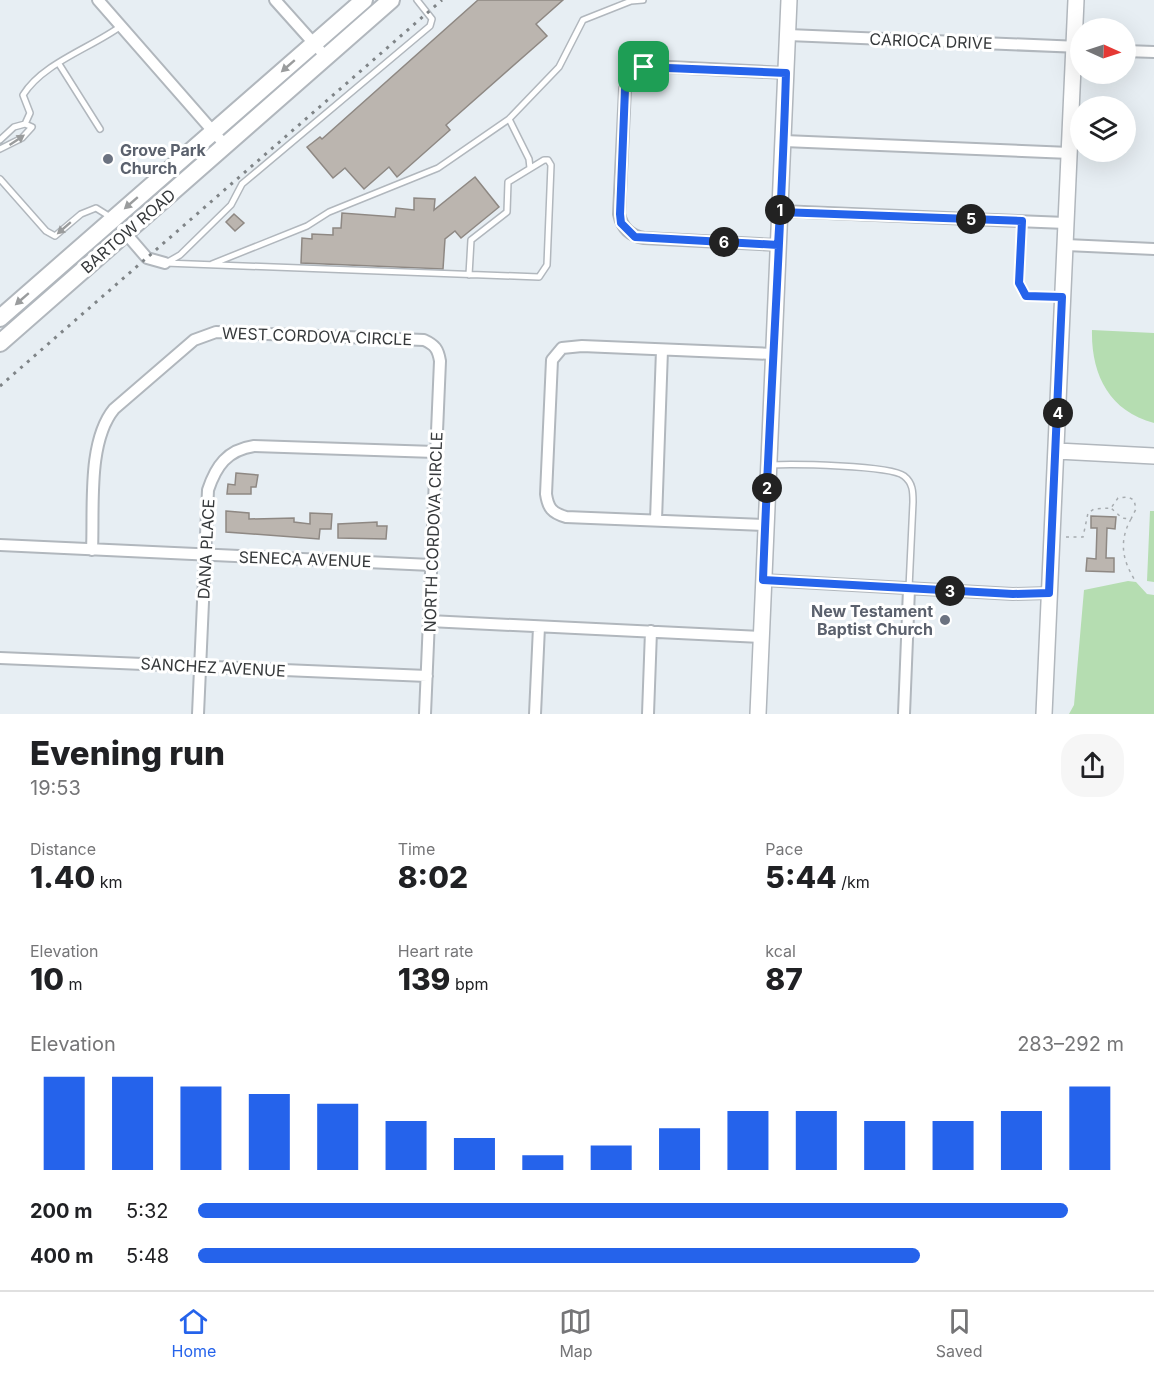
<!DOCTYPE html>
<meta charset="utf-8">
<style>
body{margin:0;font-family:Inter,sans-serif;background:#f6f6f6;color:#202124;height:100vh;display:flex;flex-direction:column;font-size:22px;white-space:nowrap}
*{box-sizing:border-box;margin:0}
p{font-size:20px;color:#757577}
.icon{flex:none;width:33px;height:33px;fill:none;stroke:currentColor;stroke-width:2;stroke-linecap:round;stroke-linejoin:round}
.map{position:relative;height:714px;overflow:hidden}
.panel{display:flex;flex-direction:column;background:#fff;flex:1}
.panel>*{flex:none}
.needle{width:39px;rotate:93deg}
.fabs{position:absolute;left:1070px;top:18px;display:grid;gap:12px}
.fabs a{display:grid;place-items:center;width:66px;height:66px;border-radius:50%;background:#fff;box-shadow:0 6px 24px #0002;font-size:30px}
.pin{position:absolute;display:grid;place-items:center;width:51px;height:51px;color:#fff;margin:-26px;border-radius:12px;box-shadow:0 3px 9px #0006}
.km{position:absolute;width:30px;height:30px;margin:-15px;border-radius:50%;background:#222;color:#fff;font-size:16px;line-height:30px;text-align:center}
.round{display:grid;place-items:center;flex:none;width:63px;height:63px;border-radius:24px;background:#f6f6f6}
.headline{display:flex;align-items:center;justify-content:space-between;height:102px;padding:0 30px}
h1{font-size:33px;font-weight:800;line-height:45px}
.stats{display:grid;grid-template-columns:repeat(3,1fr);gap:9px;height:102px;padding:6px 30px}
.stats div{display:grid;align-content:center}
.stats b{font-size:30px;font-weight:800}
.stats small{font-size:16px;font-weight:400}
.stats p{font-size:16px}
.chart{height:168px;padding:12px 30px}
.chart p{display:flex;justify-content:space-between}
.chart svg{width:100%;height:108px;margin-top:6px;stroke:#2563eb;stroke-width:6}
ul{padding:0 30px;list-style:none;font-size:20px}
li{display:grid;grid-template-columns:96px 72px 1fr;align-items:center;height:45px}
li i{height:15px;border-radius:8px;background:#2563eb}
.dock{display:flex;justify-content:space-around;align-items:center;height:84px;border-top:2px solid #e0e0e0;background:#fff;font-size:16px;color:#757577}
.dock a{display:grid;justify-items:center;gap:3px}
.dock .selected{color:#2563eb}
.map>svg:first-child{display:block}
.green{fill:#b5ddb1}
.building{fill:#bbb5af;stroke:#8e8883;stroke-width:1.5}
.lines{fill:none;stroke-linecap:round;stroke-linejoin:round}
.lane-casing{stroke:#b1b7bd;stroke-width:8}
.street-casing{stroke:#b1b7bd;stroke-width:14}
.secondary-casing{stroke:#b1b7bd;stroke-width:18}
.primary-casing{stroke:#b1b7bd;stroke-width:20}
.path{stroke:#a7acb0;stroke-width:1.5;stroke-dasharray:3 4.5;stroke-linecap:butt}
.lane{stroke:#fff;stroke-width:5}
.street{stroke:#fff;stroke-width:10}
.secondary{stroke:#fff;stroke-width:15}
.primary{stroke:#fff;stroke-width:16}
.rail{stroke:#7f8487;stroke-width:3;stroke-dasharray:3 6;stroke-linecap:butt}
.oneway{fill:#9a9c9d}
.route-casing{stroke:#fff;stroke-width:12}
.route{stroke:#2563eb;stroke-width:8}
.worship-dot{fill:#6b7280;stroke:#fff;stroke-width:2}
.labels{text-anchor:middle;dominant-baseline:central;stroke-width:6;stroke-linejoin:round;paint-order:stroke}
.street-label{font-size:16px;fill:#36393b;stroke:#fff}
.worship-label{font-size:16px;font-weight:bold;fill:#5b616d;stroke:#fff;text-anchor:start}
</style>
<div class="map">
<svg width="1154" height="714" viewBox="0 0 1154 714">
<rect width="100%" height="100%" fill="#e7eef3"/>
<path class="green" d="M1092,330L1154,333V423C1109,411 1091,374 1092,330Z
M1150,511H1154V582L1147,581Z
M1128,581L1136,582L1147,594L1154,595V714H1069L1074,705L1084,590Z"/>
<path class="building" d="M478,0H563L536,24L547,36L446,125L450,130L397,177L389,167L364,189L345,168L333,178L307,147L320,137L322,139Z
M475,177L499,207L461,238L455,231L445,239L443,269L301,263L302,238L312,239V234L333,235V228H341L342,213L395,217L396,208L414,210V198L435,199L434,210Z
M234,214L244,223L235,231L226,222Z
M236,473L258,475L256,487H251V494H227L228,484L235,485Z
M226,511L249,513V519L294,518V522L310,524V513L332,514L331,529H320L319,539L226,532Z
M1091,516L1116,517L1115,529L1107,528L1106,558H1114V572L1086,571L1087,558L1096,559L1097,528H1091Z
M377,522V526H387L386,539L338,538V524Z"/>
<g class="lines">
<g class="lane-casing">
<path id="lane" d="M59,64L100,129
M509,119L529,159L530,168
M25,124L30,113L23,95C43,63 91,48 121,26
M0,140L14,127L25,124L32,127L22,138L0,149
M0,179L46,231L55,236L81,214L96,208L112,218
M1022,222L1019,283L1026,296L1061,297
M165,263L539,277L547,265L551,165L548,160H544L508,182L507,212L471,240L469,275
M166,263L180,255L231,205L242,184L430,26L432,19L417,0
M212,264L307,226L329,212L438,168L509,119L559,67L583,20L631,1L643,0
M769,465C792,464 890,465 904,476C913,483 913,492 913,502L909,588"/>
</g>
<g class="street-casing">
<path id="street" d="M98,0L225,145
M275,0L326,57
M788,35L1080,47
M1125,51L1154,52
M784,141L1070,153
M780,211L1066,223
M122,229L147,258L165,263
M778,245L644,238C630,236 622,228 619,214L625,89L633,73L650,66L786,73
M1066,245L1154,249
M656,520L662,350
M765,525L566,517C552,513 548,508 546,494L552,360L562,348L582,346L773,354
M0,545L431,565
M92,550C94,508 87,442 114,409L194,340L216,332L424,340C435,345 438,349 440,361L425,714
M763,580L1013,594L1049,593
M429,621L761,637
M0,658L427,676
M198,714L208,490C216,466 227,450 254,446L435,452
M535,714L539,627
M648,714L651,631
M904,714L909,589"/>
</g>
<g class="secondary-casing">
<path id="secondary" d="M1057,451L1154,456
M758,714L789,0
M1044,714L1076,0"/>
</g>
<g class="primary-casing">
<path id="primary" d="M0,318L364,0
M0,343L391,0"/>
</g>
<path class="path" d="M1131,519C1118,542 1123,562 1136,582
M1066,537H1083L1088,513L1094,509L1111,508L1118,498L1128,497L1134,500L1136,509L1131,519L1122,518L1111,508"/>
<use href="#lane" class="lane"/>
<use href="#street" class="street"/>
<use href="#secondary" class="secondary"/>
<use href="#primary" class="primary"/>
<path class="rail" d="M0,386L442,0"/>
</g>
<defs><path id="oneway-solid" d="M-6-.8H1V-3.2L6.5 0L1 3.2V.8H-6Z" transform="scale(1.5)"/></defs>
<g class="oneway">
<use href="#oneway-solid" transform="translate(288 66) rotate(139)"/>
<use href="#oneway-solid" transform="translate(17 140) rotate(-34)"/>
<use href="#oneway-solid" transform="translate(131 203) rotate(139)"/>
<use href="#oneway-solid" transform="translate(64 228) rotate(139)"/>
<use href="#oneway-solid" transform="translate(22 299) rotate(139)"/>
</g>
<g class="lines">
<g class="route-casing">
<path id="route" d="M644,67L786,73C781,242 769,411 763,580L1013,594L1049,593L1062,297L1026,296L1019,283L1022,221L780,212L778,245L635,237L621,223L620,214L625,89L631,75L644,67"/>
</g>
<use href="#route" class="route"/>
</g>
<g class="worship-dot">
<circle cx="108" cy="159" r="6"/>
<circle cx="945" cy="620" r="6"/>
</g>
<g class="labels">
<g class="street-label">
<text transform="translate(931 41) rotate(2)">CARIOCA DRIVE</text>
<text transform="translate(128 231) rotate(-41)">BARTOW ROAD</text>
<text transform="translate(317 336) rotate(2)">WEST CORDOVA CIRCLE</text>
<text transform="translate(433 532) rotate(-88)">NORTH CORDOVA CIRCLE</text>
<text transform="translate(206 549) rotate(-87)">DANA PLACE</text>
<text transform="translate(305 559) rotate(2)">SENECA AVENUE</text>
<text transform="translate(213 667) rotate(3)">SANCHEZ AVENUE</text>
</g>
<g class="worship-label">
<text x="120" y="150">Grove Park<tspan x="120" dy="18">Church</tspan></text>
<text x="933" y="611" text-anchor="end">New Testament<tspan x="933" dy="18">Baptist Church</tspan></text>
</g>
</g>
</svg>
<div class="fabs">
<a><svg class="needle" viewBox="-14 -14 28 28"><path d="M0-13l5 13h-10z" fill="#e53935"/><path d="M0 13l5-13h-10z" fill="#757577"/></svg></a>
<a><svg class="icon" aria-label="layers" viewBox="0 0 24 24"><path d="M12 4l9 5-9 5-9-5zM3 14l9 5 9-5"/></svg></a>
</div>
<div class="pin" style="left:644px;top:67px;background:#1e9e55"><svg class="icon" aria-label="arrive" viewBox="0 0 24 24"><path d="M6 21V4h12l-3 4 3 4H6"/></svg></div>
<b class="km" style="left:780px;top:210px">1</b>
<b class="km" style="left:767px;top:488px">2</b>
<b class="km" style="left:950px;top:591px">3</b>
<b class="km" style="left:1058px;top:413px">4</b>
<b class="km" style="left:971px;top:219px">5</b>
<b class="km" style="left:724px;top:242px">6</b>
</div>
<section class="panel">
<div class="headline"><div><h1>Evening run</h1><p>19:53</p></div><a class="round"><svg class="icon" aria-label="share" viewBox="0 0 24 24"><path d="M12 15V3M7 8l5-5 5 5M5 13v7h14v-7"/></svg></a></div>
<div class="stats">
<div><p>Distance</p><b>1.40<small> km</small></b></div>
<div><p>Time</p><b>8:02</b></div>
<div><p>Pace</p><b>5:44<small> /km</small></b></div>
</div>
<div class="stats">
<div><p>Elevation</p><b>10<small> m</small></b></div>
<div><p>Heart rate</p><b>139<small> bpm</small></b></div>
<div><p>kcal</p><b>87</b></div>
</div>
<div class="chart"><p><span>Elevation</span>283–292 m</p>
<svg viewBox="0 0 160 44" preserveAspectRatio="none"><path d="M5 44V6M15 44V6M25 44V10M35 44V13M45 44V17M55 44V24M65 44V31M75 44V38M85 44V34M95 44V27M105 44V20M115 44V20M125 44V24M135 44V24M145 44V20M155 44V10"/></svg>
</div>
<ul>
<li><b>200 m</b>5:32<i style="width:94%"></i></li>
<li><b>400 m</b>5:48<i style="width:78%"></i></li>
</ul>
</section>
<nav class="dock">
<a class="selected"><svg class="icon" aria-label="home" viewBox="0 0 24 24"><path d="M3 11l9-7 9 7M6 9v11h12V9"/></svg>Home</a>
<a><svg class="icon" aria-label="map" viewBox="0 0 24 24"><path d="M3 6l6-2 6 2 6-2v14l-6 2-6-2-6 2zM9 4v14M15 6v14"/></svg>Map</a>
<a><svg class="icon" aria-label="saved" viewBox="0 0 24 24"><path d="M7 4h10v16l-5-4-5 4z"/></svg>Saved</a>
</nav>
